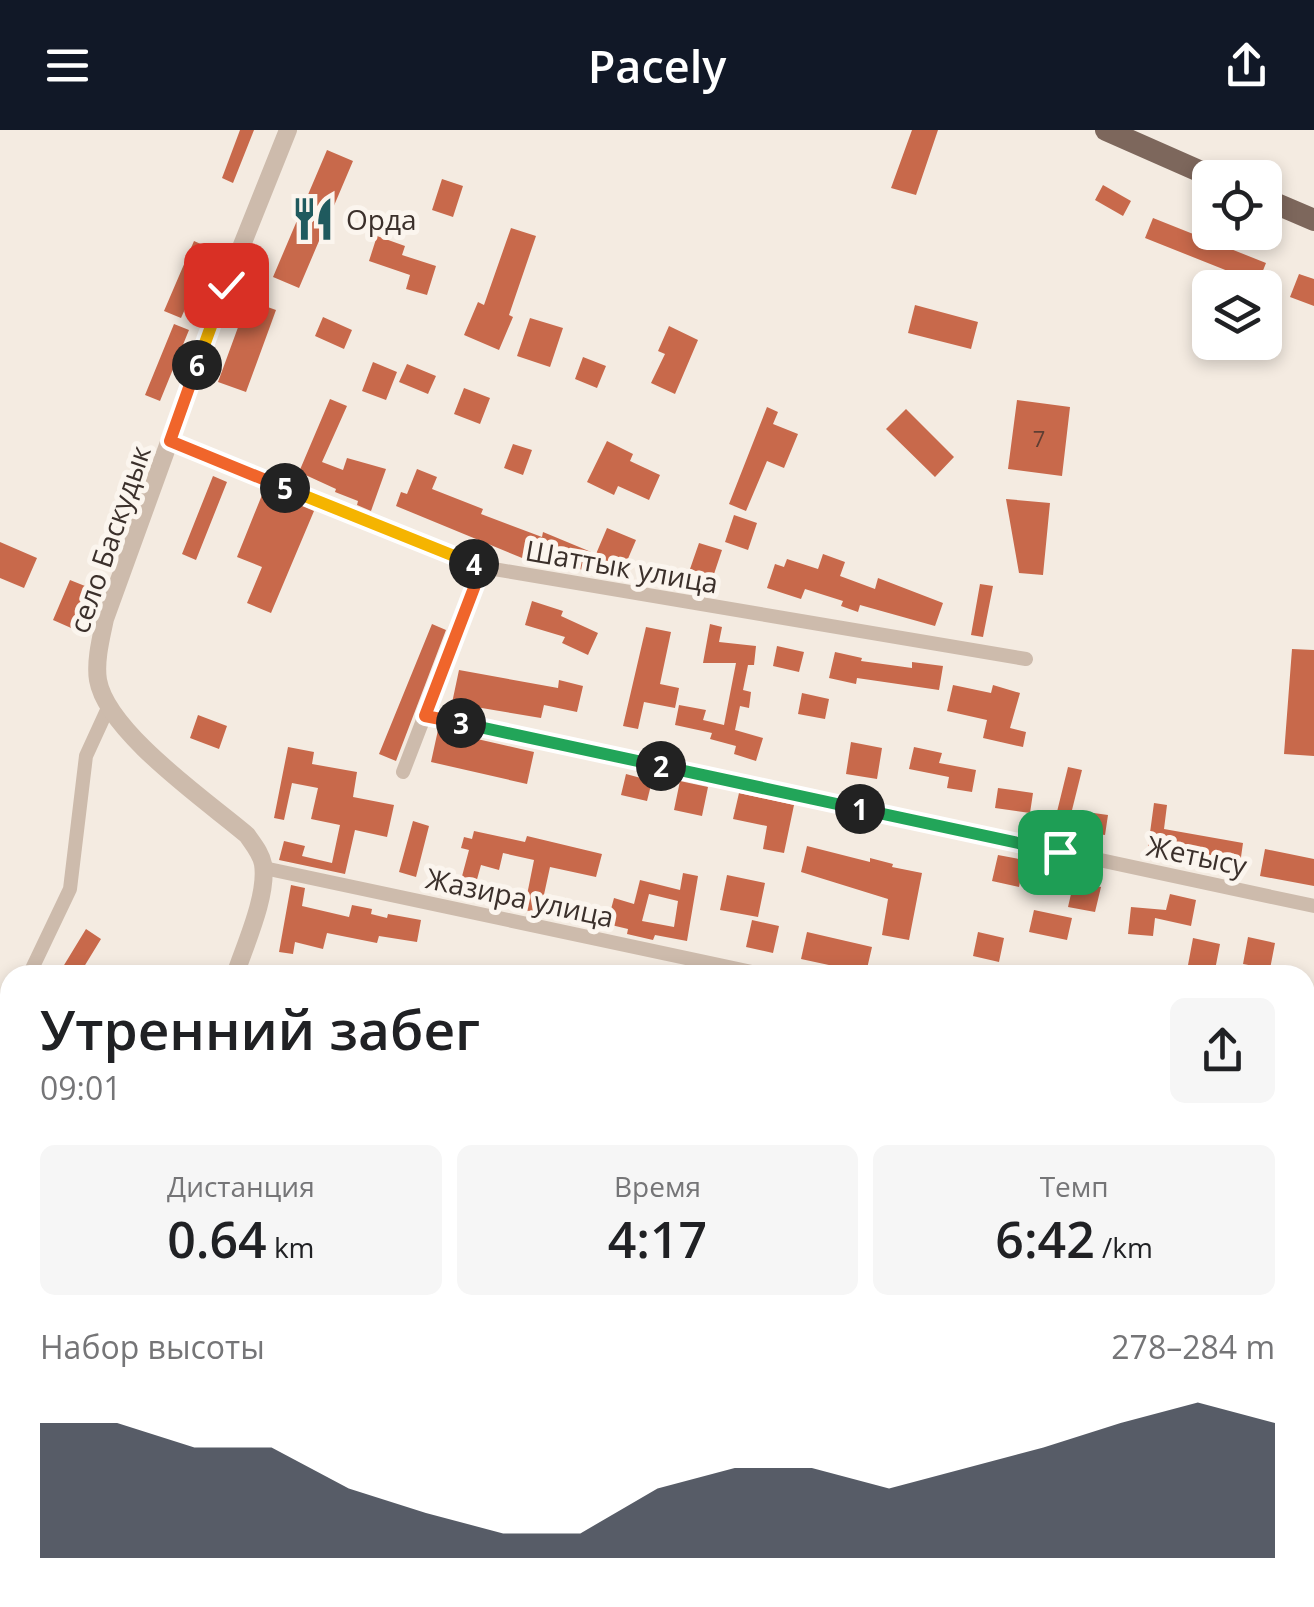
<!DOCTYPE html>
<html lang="ru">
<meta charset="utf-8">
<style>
body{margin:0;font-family:"Open Sans",sans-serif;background:#f6f6f6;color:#202124;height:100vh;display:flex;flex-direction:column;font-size:38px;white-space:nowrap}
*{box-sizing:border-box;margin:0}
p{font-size:32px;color:#757577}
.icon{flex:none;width:55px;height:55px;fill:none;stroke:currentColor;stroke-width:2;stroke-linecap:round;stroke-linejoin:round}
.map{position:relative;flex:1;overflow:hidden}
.side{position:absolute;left:0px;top:835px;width:1315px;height:642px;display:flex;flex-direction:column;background:#fff;border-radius:30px 30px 0 0;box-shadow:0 5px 15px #0003}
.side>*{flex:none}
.tools{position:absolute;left:1192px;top:30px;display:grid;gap:20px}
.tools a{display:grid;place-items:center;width:90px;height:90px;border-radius:15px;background:#fff;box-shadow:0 5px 15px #0003;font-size:50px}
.pin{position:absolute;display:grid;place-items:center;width:85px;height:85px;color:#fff;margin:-42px;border-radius:20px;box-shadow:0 5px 15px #0006}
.km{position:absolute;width:50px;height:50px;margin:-25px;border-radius:50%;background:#222;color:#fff;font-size:28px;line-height:50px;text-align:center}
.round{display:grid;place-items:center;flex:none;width:105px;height:105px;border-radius:15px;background:#f6f6f6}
.overview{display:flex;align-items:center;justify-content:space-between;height:170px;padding:0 40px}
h1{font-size:55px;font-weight:600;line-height:75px}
.stats{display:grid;grid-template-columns:repeat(3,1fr);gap:15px;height:170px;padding:10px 40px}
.stats div{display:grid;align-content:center;border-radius:15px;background:#f6f6f6;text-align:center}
.stats b{font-size:50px;font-weight:600}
.stats small{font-size:28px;font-weight:400}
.stats p{font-size:28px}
.chart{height:280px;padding:20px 40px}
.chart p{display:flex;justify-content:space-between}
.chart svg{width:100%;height:180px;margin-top:10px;fill:#111827;opacity:.7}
header{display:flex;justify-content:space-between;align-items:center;height:130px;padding:0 40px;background:#111827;color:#fff;font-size:45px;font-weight:600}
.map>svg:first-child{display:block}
.building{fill:#c8694b;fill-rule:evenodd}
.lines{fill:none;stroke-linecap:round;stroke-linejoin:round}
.minor{stroke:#cdbbac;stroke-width:14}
.tertiary{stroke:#cdbbac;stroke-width:18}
.primary{stroke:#7d675c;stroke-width:22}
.split-1-casing{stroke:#fff;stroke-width:20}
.split-2-casing{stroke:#fff;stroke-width:20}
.split-3-casing{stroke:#fff;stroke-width:20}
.split-4-casing{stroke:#fff;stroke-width:20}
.split-5-casing{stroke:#fff;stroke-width:20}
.split-6-casing{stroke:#fff;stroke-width:20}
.split-7-casing{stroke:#fff;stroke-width:20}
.split-1{stroke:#22a559;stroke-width:12}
.split-2{stroke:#22a559;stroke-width:12}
.split-3{stroke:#22a559;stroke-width:12}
.split-4{stroke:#f0652b;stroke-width:12}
.split-5{stroke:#f5b400;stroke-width:12}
.split-6{stroke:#f0652b;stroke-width:12}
.split-7{stroke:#f5b400;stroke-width:12}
.labels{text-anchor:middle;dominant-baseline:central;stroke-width:10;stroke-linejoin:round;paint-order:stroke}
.number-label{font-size:22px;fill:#5e3e33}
.poi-label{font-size:28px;fill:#3b302b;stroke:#fbf5ee;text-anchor:start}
.street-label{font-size:28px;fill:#3b302b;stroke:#fbf5ee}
</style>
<header><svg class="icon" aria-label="menu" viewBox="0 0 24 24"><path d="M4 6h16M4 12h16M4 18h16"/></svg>Pacely<svg class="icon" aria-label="share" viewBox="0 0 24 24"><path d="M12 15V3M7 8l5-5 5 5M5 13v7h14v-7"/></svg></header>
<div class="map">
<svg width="1314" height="1477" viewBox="0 0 1314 1477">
<rect width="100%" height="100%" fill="#f4ebe1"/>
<path class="building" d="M240,0H254L233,53L222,48Z
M912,0H938L916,65L891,58Z
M327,20L353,31L299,158L273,147Z
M442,49L463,56L453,87L432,80Z
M1103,55L1131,71L1123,86L1095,70Z
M1153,88L1266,133L1258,153L1145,108Z
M511,98L536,106L509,185L513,187L499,220L464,205L478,172L484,175Z
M377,106L405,116L402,125L436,136L427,165L406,159L410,145L369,131Z
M194,111L212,119L181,188L164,181Z
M1299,144L1314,149V176L1290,167Z
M248,170L276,180L246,262L218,252Z
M915,175L978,192L971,219L908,203Z
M323,187L352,200L344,219L315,206Z
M530,188L563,198L550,237L517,226Z
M174,194L189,200L160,271L145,265Z
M669,196L698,210L675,264L651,253L665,224L658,221Z
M583,227L606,236L597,258L575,249Z
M373,232L397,242L386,270L362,261Z
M407,234L436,246L428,264L399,252Z
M464,258L490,268L480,294L454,284Z
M330,269L347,276L322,332L343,340L347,328L386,339L371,381L357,375L358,371L335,362L336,359L299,342Z
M1017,270L1070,277L1062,346L1008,339Z
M767,277L778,282L773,294L798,304L784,338L767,331L746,381L729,374Z
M906,279L954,327L935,347L886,299Z
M607,311L633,324L630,331L660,345L649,370L618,356L614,365L587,352Z
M513,314L532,320L523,345L504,338Z
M417,339L437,347L432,359L483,379L481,384L542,407L543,402L596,424L607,398L636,410L621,445L586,431L582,440L555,428L553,434L529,425L527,430L396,376L401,362L407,364Z
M213,346L227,352L196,430L182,424Z
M264,360L314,381L271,483L247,473L262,437L237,427Z
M1006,369L1050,373L1043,445L1019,443Z
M734,385L757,393L748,420L725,412Z
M0,412L37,428L24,458L0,448Z
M699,413L722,420L713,447L690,439Z
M823,424L845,432L840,446L875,459L878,448L943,473L935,496L860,475L858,482L841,476L843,471L805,459L801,469L767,458L775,434L784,437L787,429L818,439Z
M70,450L95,460L78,501L53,490Z
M980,454L993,456L983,507L971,505Z
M532,471L563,481L561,486L598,503L588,525L562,513L565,507L525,495Z
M432,494L446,500L396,631L379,624Z
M710,494L722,497L719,512L756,516L754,535H748L743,560L751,562L749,578L740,576L735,600L763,608L756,631L734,624L736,616L710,609L712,603L675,595L679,575L706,580L703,590L724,595L736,533H703Z
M646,497L671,502L660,554L679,558L675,578L644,572L638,599L623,596Z
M777,516L804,522L799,542L773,536Z
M1292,519L1314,520V626L1284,624Z
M835,522L862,528L861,531L912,538V532L943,536L939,560L857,548L856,554L829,548Z
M459,540L558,558L559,550L583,556L577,582L544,575L541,588L452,573Z
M953,555L991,563L993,555L1020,563L1010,598L1026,602L1023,617L983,608L987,590L947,581Z
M802,563L829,569L825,589L798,584Z
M198,585L227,596L219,619L190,608Z
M438,600L534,622L527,654L431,632Z
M851,612L882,618L877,649L846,644Z
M288,617L314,622L312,634L357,642L353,667L394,675L387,707L355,700L345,744L279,730L284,711L305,716L302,726L332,733L340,695L311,689L318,658L292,653L284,690L274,688Z
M914,617L942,623L939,633L976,640L972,662L947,658L949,647L909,639Z
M1068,637L1082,640L1072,680L1108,685L1105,705L1053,698Z
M626,644L652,651L647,671L621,665Z
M680,651L708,657L702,686L674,680Z
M998,658L1033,663L1030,683L995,678Z
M739,663L794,675L784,723L763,719L767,696L733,689Z
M1154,673L1167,675L1164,699L1243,713L1240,734L1199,727L1198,734L1147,725Z
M413,691L429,696L416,747L399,742Z
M474,701L525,712L527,706L602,724L596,747L550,737L540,783L524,780L534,730L503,723L499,740L481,735L471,771L462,769V766L457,765L469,720L461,718L464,707L472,709Z
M807,716L870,732V728L893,734L892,737L922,743L909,810L882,805L888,769L801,742Z
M1265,719L1314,729V756L1260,746Z
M998,725L1024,730L1019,757L992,751Z
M683,743L698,746L687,811L655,805L653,810L627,804L628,799L607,794L614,768L634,774L640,750L680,760ZM649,764L678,771L674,797L642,791Z
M727,745L765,753L758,787L720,780Z
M1074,751L1101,757L1095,782L1068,777Z
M291,755L305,758L302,776L349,787L352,775L372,779L371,784L387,788L388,784L421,790L417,812L379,806L377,813L327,803L323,819L295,812L293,824L279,822Z
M1170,764L1196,770L1191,796L1155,788L1153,806L1128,804L1131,777L1166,780Z
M1034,780L1072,788L1067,810L1029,802Z
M752,790L779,796L773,823L746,817Z
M86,799L101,809L79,845H58Z
M807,802L872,817L866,843L801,829Z
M978,802L1004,808L999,832L973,826Z
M1248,807L1275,813L1270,839L1243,834Z
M1193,808L1220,814L1215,840L1188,835Z"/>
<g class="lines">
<path class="minor" d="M170,311L482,437L1026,529
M425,585L1314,776
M403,642L482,437
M264,738L766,845
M29,845L70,759L86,626L108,578
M0,904L10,884
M1305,960L1314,962
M1305,1141L1314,1143
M1305,1323L1314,1325
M204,1468L250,1477
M1129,1468L1175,1477"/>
<path class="tertiary" d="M235,845C245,815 268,765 263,734C261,723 253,714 247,705C207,671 107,602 98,550C95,531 101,508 105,489L226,155L288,0
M62,1477L64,1468"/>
<path class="primary" d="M1106,0L1215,48
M1265,69L1314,90"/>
</g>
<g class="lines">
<g class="split-1-casing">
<path id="split-1" d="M860,679L1060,722"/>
</g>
<g class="split-2-casing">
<path id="split-2" d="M661,636L860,679"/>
</g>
<g class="split-3-casing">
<path id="split-3" d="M461,593L661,636"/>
</g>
<g class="split-4-casing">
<path id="split-4" d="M461,593L425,586L482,437L474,434"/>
</g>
<g class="split-5-casing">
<path id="split-5" d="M285,358L474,434"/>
</g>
<g class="split-6-casing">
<path id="split-6" d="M197,235L170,311L285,358"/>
</g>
<g class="split-7-casing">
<path id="split-7" d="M197,235L226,155"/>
</g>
<use href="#split-1" class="split-1"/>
<use href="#split-2" class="split-2"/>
<use href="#split-3" class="split-3"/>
<use href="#split-4" class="split-4"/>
<use href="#split-5" class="split-5"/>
<use href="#split-6" class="split-6"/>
<use href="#split-7" class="split-7"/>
</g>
<defs>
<g id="restaurant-bare" transform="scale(3.45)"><path d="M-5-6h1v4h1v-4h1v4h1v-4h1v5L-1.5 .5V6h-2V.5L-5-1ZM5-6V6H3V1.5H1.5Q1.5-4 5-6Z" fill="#1f5a5e" stroke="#fbf5ee" stroke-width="2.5" paint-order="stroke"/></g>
</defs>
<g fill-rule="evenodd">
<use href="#restaurant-bare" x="313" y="89"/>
</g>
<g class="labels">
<g class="number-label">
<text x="1039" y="308">7</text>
</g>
<g class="poi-label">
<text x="346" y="89">Орда</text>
</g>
<g class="street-label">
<text transform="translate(109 409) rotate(-71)">село Баскудык</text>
<text transform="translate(622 436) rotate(10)">Шаттык улица</text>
<text transform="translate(1197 725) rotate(12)">Жетысу</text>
<text transform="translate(520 767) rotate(12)">Жазира улица</text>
</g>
</g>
</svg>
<div class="tools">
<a><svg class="icon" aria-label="locate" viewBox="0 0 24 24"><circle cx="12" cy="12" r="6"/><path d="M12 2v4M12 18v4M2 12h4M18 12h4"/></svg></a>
<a><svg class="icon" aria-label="layers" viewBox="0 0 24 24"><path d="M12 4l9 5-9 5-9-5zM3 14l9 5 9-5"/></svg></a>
</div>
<div class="pin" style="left:1060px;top:722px;background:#1e9e55"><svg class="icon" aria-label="arrive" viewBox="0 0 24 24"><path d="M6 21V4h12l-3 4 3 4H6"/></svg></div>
<div class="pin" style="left:226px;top:155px;background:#d93025"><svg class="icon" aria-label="check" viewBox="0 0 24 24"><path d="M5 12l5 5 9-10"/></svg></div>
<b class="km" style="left:860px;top:679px">1</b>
<b class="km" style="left:661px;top:636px">2</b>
<b class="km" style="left:461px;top:593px">3</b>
<b class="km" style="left:474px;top:434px">4</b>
<b class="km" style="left:285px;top:358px">5</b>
<b class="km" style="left:197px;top:235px">6</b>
<section class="side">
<div class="overview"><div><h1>Утренний забег</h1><p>09:01</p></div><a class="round"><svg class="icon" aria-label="share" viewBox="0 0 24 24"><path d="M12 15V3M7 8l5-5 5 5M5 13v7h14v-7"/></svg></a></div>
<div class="stats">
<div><p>Дистанция</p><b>0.64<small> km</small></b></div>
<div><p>Время</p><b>4:17</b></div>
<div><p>Темп</p><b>6:42<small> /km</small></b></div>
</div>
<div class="chart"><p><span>Набор высоты</span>278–284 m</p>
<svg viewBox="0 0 160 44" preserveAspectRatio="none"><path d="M0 44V11L10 11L20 17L30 17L40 27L50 33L60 38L70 38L80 27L90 22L100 22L110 27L120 22L130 17L140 11L150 6L160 11V44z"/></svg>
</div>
</section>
</div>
